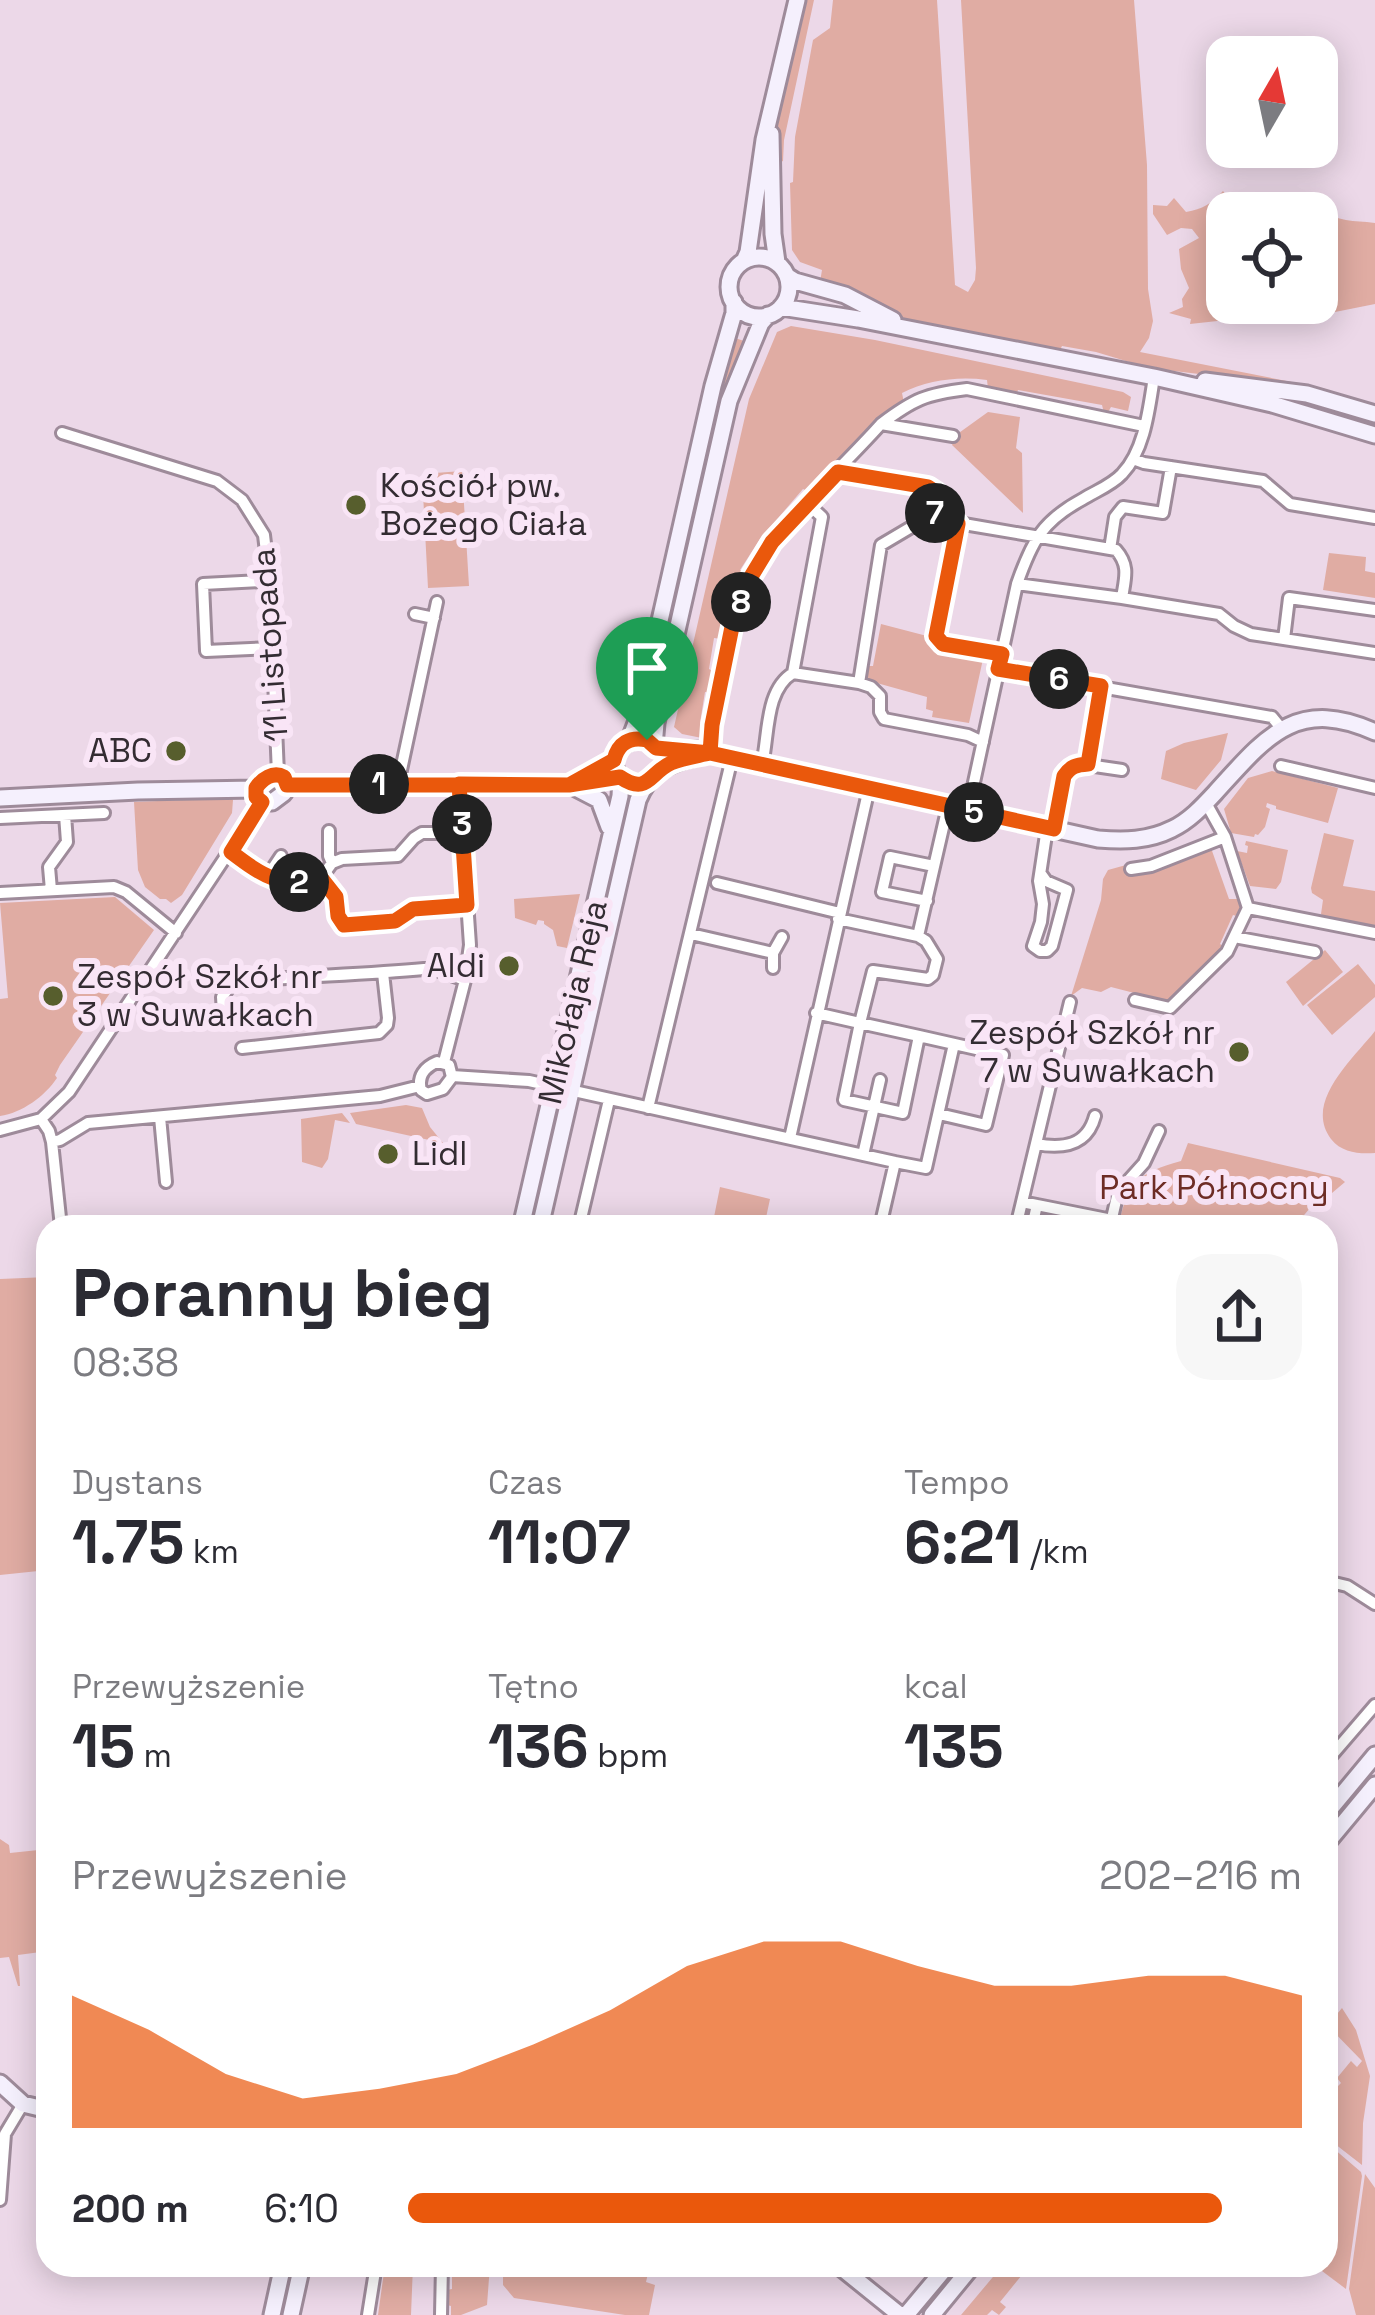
<!DOCTYPE html>
<html lang="pl">
<meta charset="utf-8">
<style>
body{margin:0;font-family:"Space Grotesk",sans-serif;background:#f7f7f7;color:#2b2b33;height:100vh;display:flex;flex-direction:column;font-size:45px;white-space:nowrap}
*{box-sizing:border-box;margin:0}
p{font-size:39px;color:#7c7c81}
.icon{flex:none;width:66px;height:66px;fill:none;stroke:currentColor;stroke-width:2;stroke-linecap:round;stroke-linejoin:round}
.map{position:relative;flex:1;overflow:hidden}
.details{position:absolute;left:36px;top:1215px;width:1302px;height:1062px;display:flex;flex-direction:column;background:#fff;border-radius:36px;box-shadow:0 6px 30px #0003}
.details>*{flex:none}
.needle{width:78px;rotate:9deg}
.buttons{position:absolute;left:1206px;top:36px;display:grid;gap:24px}
.buttons a{display:grid;place-items:center;width:132px;height:132px;border-radius:24px;background:#fff;box-shadow:0 6px 30px #0003;font-size:60px}
.pin{position:absolute;display:grid;place-items:center;width:102px;height:102px;color:#fff;margin:-123px -51px;border-radius:50% 50% 50% 0;rotate:-45deg;box-shadow:0 0 12px #0007}
.pin .icon{rotate:45deg}
.km{position:absolute;width:60px;height:60px;margin:-30px;border-radius:50%;background:#222;color:#fff;font-size:33px;line-height:60px;text-align:center}
.round{display:grid;place-items:center;flex:none;width:126px;height:126px;border-radius:36px;background:#f7f7f7}
.headline{display:flex;align-items:center;justify-content:space-between;height:204px;padding:0 36px}
h1{font-size:66px;font-weight:700;line-height:90px}
.stats{display:grid;grid-template-columns:repeat(3,1fr);gap:18px;height:204px;padding:12px 36px}
.stats div{display:grid;align-content:center}
.stats b{font-size:60px;font-weight:700}
.stats small{font-size:33px;font-weight:400}
.stats p{font-size:33px}
.chart{height:336px;padding:24px 36px}
.chart p{display:flex;justify-content:space-between}
.chart svg{width:100%;height:216px;margin-top:12px;fill:#ea580c;opacity:.7}
ul{padding:0 36px;list-style:none;font-size:39px}
li{display:grid;grid-template-columns:192px 144px 1fr;align-items:center;height:90px}
li i{height:30px;border-radius:15px;background:#ea580c}
.map>svg:first-child{display:block}
.green{fill:#e0aca3}
.lines{fill:none;stroke-linecap:round;stroke-linejoin:round}
.street-casing{stroke:#9e8b9a;stroke-width:16}
.secondary-casing{stroke:#9e8b9a;stroke-width:21}
.street{stroke:#fff;stroke-width:10}
.secondary{stroke:#f5f0fd;stroke-width:15}
.route-casing{stroke:#fff;stroke-width:24}
.route{stroke:#ea580c;stroke-width:15}
.poi-dot{fill:#575e2d;stroke:#f9e5f6;stroke-width:4.5}
.labels{text-anchor:middle;dominant-baseline:central;stroke-width:12;stroke-linejoin:round;paint-order:stroke}
.poi-label{font-size:33px;fill:#332c32;stroke:#f9e5f6;text-anchor:start}
.street-label{font-size:33px;fill:#332c32;stroke:#f9e5f6}
.park-label{font-size:33px;fill:#6e2d25;stroke:#f9e5f6}
</style>
<div class="map">
<svg width="1375" height="2315" viewBox="0 0 1375 2315">
<rect width="100%" height="100%" fill="#ecd8e8"/>
<path class="green" d="M803,0H814L784,140L783,161L781,162C768,110 792,51 803,0Z
M833,0H937L955,285L968,292L975,280L976,268L961,0H1134L1147,165L1148,289L1153,321L1149,338L1140,352L1322,388L1375,405V408L1298,386L1149,368L1096,352L1062,346L1060,350H1039L899,320L820,282L822,270L800,262L792,250L790,183L793,182L795,137L813,40L830,28Z
M1223,191L1240,213H1227V303H1317V214L1320,208C1338,223 1353,220 1375,223V304L1335,312L1297,305L1293,314H1282L1274,306L1262,307L1245,318L1190,324L1191,319L1169,313L1183,307L1182,299L1189,288L1181,269L1179,249L1199,238L1192,229L1181,228L1167,235L1153,214V205L1167,206L1174,198L1186,212C1203,209 1211,204 1223,191Z
M791,326L875,340L1123,392L1131,397L1128,411L1111,407L1107,414L1104,413L1102,405L1018,390L1015,397L988,389L987,380C958,376 928,380 902,393L904,403L870,427L812,493L803,489L760,539L740,570L748,575L726,633L721,639L714,638L709,669L718,674L712,693L705,692L700,723L707,725V739L682,734L674,727L749,399L777,332Z
M732,337L747,342L653,718L645,716L718,387Z
M988,412L1020,417L1016,448L1022,453L1023,513L952,445L956,435Z
M462,471L469,586L428,588L422,474Z
M1329,553L1366,557L1365,571L1375,573V598L1323,590Z
M881,624L927,636C938,655 963,655 983,659L969,723L932,717L933,711L926,709L927,697L866,680L863,675L865,666H873Z
M1228,733L1221,760L1196,790L1161,779L1166,751L1184,743Z
M1272,771L1338,788L1328,823L1276,809V806L1267,803L1266,807L1270,809L1265,827L1258,835L1255,834L1254,837L1231,833L1224,809L1248,778Z
M230,798L233,800L232,813L182,895L171,903L166,899H160L145,887L138,870L134,802Z
M1324,833L1354,840L1343,886L1375,891V929L1324,918L1321,914L1323,900L1312,893L1311,888Z
M1246,841L1288,850L1281,882L1276,889L1250,886L1237,851L1247,853L1248,846L1245,845Z
M1211,848L1229,899H1240V917L1233,915L1220,944L1226,948L1173,1003L1111,987L1101,992L1082,988L1071,996L1101,900L1103,879L1108,870L1126,865L1128,875L1155,871Z
M580,894L567,948L557,946L553,930L544,924V921L538,920L536,925L515,918L514,899Z
M115,897L154,930L60,1065L55,1075L57,1078C45,1096 22,1113 0,1116V999L8,998L0,903Z
M1325,950L1343,972L1303,1006L1286,982Z
M1358,964L1375,985V997L1332,1035L1307,1005Z
M1375,1031V1153C1359,1154 1342,1153 1331,1139C1303,1102 1354,1058 1375,1031Z
M406,1105L422,1108L430,1127L443,1143L356,1124L350,1113Z
M342,1113L350,1123L335,1120L328,1159L322,1168L302,1162L301,1119Z
M1188,1143L1340,1178L1345,1182L1332,1193L1326,1189L1294,1227H1118C1128,1183 1137,1173 1181,1161Z
M720,1187L770,1199L764,1227H712Z
M48,1277V1570L0,1575V1279Z
M0,1839L9,1845L10,1853L48,1849V1951L18,1955L20,1986H18L9,1957L0,1958Z
M1342,2008L1356,2030L1370,2076L1363,2123L1362,2165L1326,2137V2092L1334,2083L1338,2086L1341,2083L1337,2078L1351,2061L1357,2067L1362,2061L1326,2024V2016L1332,2020Z
M1326,2142L1361,2172L1362,2176L1346,2289L1314,2265H1326Z
M1365,2174L1375,2188V2315H1356L1349,2289Z
M385,2265H413L411,2315H378Z
M452,2265H490L487,2305L461,2315H451V2306L447,2305V2290L452,2289Z
M503,2265H650L646,2282L655,2285L649,2315H625L514,2298L503,2285Z
M1003,2265H1030L1000,2302L1006,2307L999,2315L992,2310L987,2315H961Z"/>
<g class="lines">
<g class="street-casing">
<path id="street" d="M881,424L953,436
M62,433L217,481L242,500L264,535L270,586L278,774
M1133,459L1144,463L1263,481L1290,504L1375,518
M838,472L928,487L937,493L938,499L935,513L958,523L1116,550C1130,566 1125,578 1122,598L1017,584
M935,513L881,545L859,683L871,687L880,696V712L884,719L968,735L983,742
M958,523L936,636L943,643L1002,654
M1110,549L1115,517L1123,507L1163,513L1171,467
M263,581L203,584L206,651L273,648
M1122,598L1219,614L1234,626L1251,634L1375,653
M415,614L434,618
M1284,639L1289,598L1375,610
M998,669L1272,717L1281,728
M793,673L822,517L808,504
M710,753L709,742C721,676 731,594 774,540C806,499 846,463 881,424C914,399 926,394 967,389L1144,426
M762,765C769,734 765,690 793,673L859,683
M1088,765L1122,770
M1281,766L1375,788
M398,784L437,602
M968,810L1017,584C1032,541 1042,521 1083,499C1096,491 1112,485 1122,474C1145,450 1149,408 1154,377
M0,818L104,813
M1054,829L1064,776C1071,766 1076,765 1088,765L1101,686
M329,831V856L332,863
M463,833H422L414,838L398,856L342,859L332,863L321,878L336,897L338,916L344,925L395,921L413,909L468,905
M231,852L267,877L281,856
M1131,869L1151,866L1225,837
M1041,874L1046,881L1067,890L1052,946L1047,951H1040L1033,946L1041,922L1043,904L1039,881L1047,828
M267,877C286,886 302,882 321,878
M717,883L840,913
M51,890L49,867L67,842L65,815
M0,893L114,887L126,892L176,933
M927,901L882,892L890,857L934,866
M1248,908L1375,933
M691,934L773,953V968
M918,936L948,806
M1234,937L1315,952
M773,953L782,937
M1135,1000L1170,1008L1227,952L1248,908L1225,837L1206,803
M223,1013L222,997L233,982C297,976 360,975 424,969H434L465,980
M816,1013L860,1023L873,971L928,979L933,975L937,959L926,941L918,936L838,919
M860,1023L919,1036L903,1113L844,1100Z
M919,1036L1003,1055L986,1125L939,1114
M242,1048L379,1033L387,1025L388,1018L383,973
M437,1062L449,1065L452,1077L443,1089L427,1094L421,1090C417,1076 425,1067 437,1062Z
M444,1062L465,980L470,945L459,784
M452,1076L529,1081L895,1162L880,1227
M648,1108L732,758
M160,1117L166,1182
M41,1119L49,1131L52,1142L60,1140L88,1123L380,1096L420,1086
M0,1130L41,1119L69,1092L262,802
M790,1138L869,788
M52,1142L61,1227
M1036,1144C1063,1149 1087,1146 1095,1116
M863,1155L880,1080
M895,1162L926,1168L954,1044
M1022,1202L1112,1220
M579,1227L609,1100
M1016,1227L1070,1002
M1032,1227L1037,1205
M1110,1227L1118,1192L1144,1163L1159,1131
M1326,1581L1347,1586L1375,1604
M1326,1762L1375,1705
M0,2200L5,2134L23,2104
M368,2315L376,2265
M441,2315L442,2265"/>
</g>
<g class="secondary-casing">
<path id="secondary" d="M771,134L773,234L777,262
M729 287a30 30 0 1 1 60 0a30 30 0 1 1-60 0Z
M744,261L748,252L764,140L797,0
M787,276L795,281L845,295L893,320
M781,307L858,319L1154,377L1272,404L1375,435
M1205,381L1307,394L1375,414
M630,739L638,718L713,386L734,313V302
M639,739C600,745 610,790 647,782
M654,746L656,723L729,401L761,323L768,315
M656,748L674,751L697,750L1098,839C1124,841 1148,841 1172,829C1189,821 1202,807 1215,793C1265,738 1296,696 1375,732
M278,774L286,781L284,793L272,802L259,801L255,792L261,782Z
M287,785H569L620,777
M572,786L599,800L609,827
M0,798L138,791L256,789
M521,1227L620,796L621,777
M540,1227L638,800C649,773 668,763 695,757
M1326,1814L1375,1755
M1326,1844L1375,1785
M0,2083L23,2104L48,2110
M838,2265L900,2315
M272,2315L283,2265
M291,2315L302,2265
M906,2315L948,2265
M932,2315L973,2265"/>
</g>
<use href="#street" class="street"/>
<use href="#secondary" class="secondary"/>
</g>
<g class="lines">
<g class="route-casing">
<path id="route" d="M647,740C630,736 618,743 614,760L569,785H287L284,777C273,771 262,779 256,788V797L262,802L231,852C264,877 280,888 321,878L336,897L338,916L344,925L395,921L413,909L467,905L459,784L569,785L620,777C648,796 649,773 671,763C682,758 697,756 710,753L1054,829L1064,776C1071,766 1076,765 1088,764L1101,686L998,669L1002,654L943,644L936,636L958,524L935,514L938,500L937,493L928,487L838,472L772,542L752,575L733,622L712,725L710,753L656,748L647,740"/>
</g>
<use href="#route" class="route"/>
</g>
<g class="poi-dot">
<circle cx="356" cy="505" r="12"/>
<circle cx="176" cy="751" r="12"/>
<circle cx="509" cy="966" r="12"/>
<circle cx="53" cy="996" r="12"/>
<circle cx="1239" cy="1052" r="12"/>
<circle cx="388" cy="1154" r="12"/>
</g>
<g class="labels">
<g class="poi-label">
<text x="380" y="486">Kościół pw.<tspan x="380" dy="38">Bożego Ciała</tspan></text>
<text x="152" y="751" text-anchor="end">ABC</text>
<text x="485" y="966" text-anchor="end">Aldi</text>
<text x="77" y="977">Zespół Szkół nr<tspan x="77" dy="38">3 w Suwałkach</tspan></text>
<text x="1215" y="1033" text-anchor="end">Zespół Szkół nr<tspan x="1215" dy="38">7 w Suwałkach</tspan></text>
<text x="412" y="1154">Lidl</text>
</g>
<g class="street-label">
<text transform="translate(270 645) rotate(-94)">11 Listopada</text>
<text transform="translate(573 1002) rotate(-77)">Mikołaja Reja</text>
</g>
<g class="park-label">
<text x="1214" y="1188">Park Północny</text>
</g>
</g>
</svg>
<div class="buttons">
<a><svg class="needle" viewBox="-14 -14 28 28"><path d="M0-13l5 13h-10z" fill="#e53935"/><path d="M0 13l5-13h-10z" fill="#7c7c81"/></svg></a>
<a><svg class="icon" aria-label="locate" viewBox="0 0 24 24"><circle cx="12" cy="12" r="6"/><path d="M12 2v4M12 18v4M2 12h4M18 12h4"/></svg></a>
</div>
<div class="pin" style="left:647px;top:740px;background:#1e9e55"><svg class="icon" aria-label="arrive" viewBox="0 0 24 24"><path d="M6 21V4h12l-3 4 3 4H6"/></svg></div>
<b class="km" style="left:379px;top:784px">1</b>
<b class="km" style="left:299px;top:882px">2</b>
<b class="km" style="left:462px;top:824px">3</b>
<b class="km" style="left:974px;top:812px">5</b>
<b class="km" style="left:1059px;top:679px">6</b>
<b class="km" style="left:935px;top:513px">7</b>
<b class="km" style="left:741px;top:602px">8</b>
<section class="details">
<div class="headline"><div><h1>Poranny bieg</h1><p>08:38</p></div><a class="round"><svg class="icon" aria-label="share" viewBox="0 0 24 24"><path d="M12 15V3M7 8l5-5 5 5M5 13v7h14v-7"/></svg></a></div>
<div class="stats">
<div><p>Dystans</p><b>1.75<small> km</small></b></div>
<div><p>Czas</p><b>11:07</b></div>
<div><p>Tempo</p><b>6:21<small> /km</small></b></div>
</div>
<div class="stats">
<div><p>Przewyższenie</p><b>15<small> m</small></b></div>
<div><p>Tętno</p><b>136<small> bpm</small></b></div>
<div><p>kcal</p><b>135</b></div>
</div>
<div class="chart"><p><span>Przewyższenie</span>202–216 m</p>
<svg viewBox="0 0 160 44" preserveAspectRatio="none"><path d="M0 44V17L10 24L20 33L30 38L40 36L50 33L60 27L70 20L80 11L90 6L100 6L110 11L120 15L130 15L140 13L150 13L160 17V44z"/></svg>
</div>
<ul>
<li><b>200 m</b>6:10<i style="width:91%"></i></li>
</ul>
</section>
</div>
